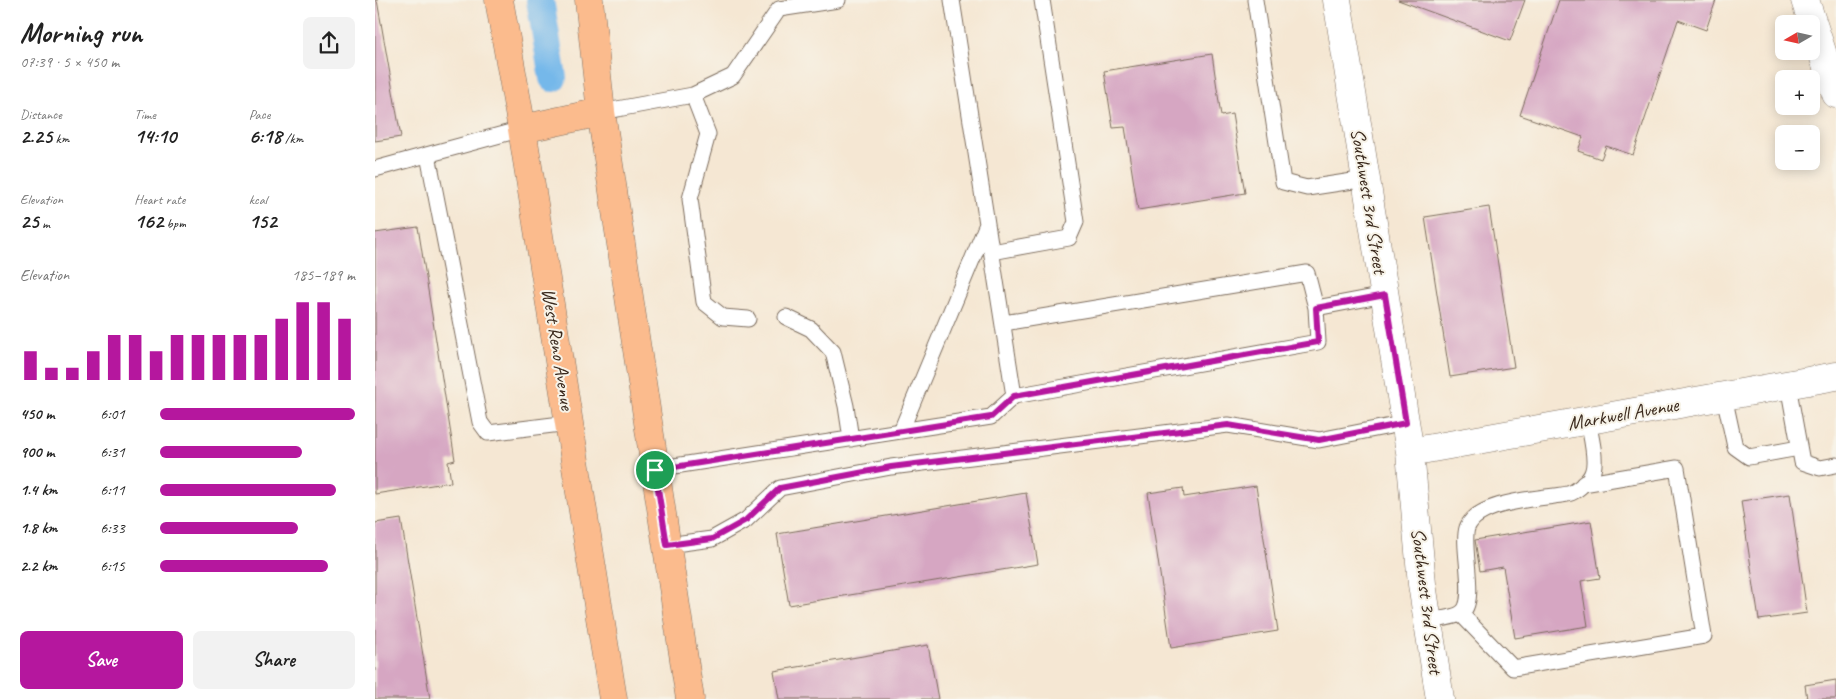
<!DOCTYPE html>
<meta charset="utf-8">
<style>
body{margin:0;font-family:Caveat,sans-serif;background:#f2f2f2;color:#222;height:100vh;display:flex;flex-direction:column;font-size:19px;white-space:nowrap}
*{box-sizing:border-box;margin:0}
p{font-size:16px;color:#767676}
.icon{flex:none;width:28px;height:28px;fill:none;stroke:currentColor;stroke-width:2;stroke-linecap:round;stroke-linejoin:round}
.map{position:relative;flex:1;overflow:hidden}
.drawer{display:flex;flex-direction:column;background:#fff;width:375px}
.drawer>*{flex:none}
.needle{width:32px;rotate:261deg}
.buttons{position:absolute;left:1400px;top:15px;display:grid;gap:10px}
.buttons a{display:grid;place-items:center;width:45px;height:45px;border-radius:8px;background:#fff;box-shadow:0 2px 12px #0003;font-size:25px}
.pin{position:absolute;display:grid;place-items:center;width:42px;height:42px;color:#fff;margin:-21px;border:2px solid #fff;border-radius:50%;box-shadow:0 1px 5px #0007}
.round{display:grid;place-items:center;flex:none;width:52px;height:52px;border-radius:8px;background:#f2f2f2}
.overview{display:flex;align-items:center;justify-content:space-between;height:85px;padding:0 20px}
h1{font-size:28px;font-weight:700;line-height:38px}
.stats{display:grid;grid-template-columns:repeat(3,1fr);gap:8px;height:85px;padding:5px 20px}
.stats div{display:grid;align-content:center}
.stats b{font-size:21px;font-weight:700}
.stats small{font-size:14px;font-weight:400}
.stats p{font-size:14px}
.chart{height:140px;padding:10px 20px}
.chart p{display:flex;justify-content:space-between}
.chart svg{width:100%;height:90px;margin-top:5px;stroke:#b5179e;stroke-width:6}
.cta{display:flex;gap:10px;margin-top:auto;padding:10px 20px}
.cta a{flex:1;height:58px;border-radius:8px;background:#b5179e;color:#fff;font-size:20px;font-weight:700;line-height:58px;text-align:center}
.cta a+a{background:#f2f2f2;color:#222}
ul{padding:0 20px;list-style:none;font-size:16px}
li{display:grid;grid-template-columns:80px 60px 1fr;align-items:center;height:38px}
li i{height:12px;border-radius:6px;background:#b5179e}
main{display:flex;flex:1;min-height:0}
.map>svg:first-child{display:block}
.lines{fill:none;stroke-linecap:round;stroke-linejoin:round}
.canal{stroke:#74b8ea;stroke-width:28}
.building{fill:#d6a6c2}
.lane-casing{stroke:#7c6c5d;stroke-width:17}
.street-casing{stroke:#7c6c5d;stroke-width:29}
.primary-casing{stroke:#7c6c5d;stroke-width:29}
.lane{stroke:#fff;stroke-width:15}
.street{stroke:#fff;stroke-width:28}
.primary{stroke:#fbbb8d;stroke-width:28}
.route-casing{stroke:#fff;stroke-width:10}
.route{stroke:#b5179e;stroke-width:6}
.labels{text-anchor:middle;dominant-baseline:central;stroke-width:4;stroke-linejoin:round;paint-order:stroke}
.street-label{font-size:20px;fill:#3b2a1e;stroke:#f7f3e8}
</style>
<main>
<section class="drawer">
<div class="overview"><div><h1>Morning run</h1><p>07:39 · 5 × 450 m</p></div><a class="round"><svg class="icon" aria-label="share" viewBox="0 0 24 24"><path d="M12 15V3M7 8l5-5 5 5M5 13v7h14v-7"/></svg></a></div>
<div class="stats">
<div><p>Distance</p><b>2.25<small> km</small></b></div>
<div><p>Time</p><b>14:10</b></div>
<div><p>Pace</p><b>6:18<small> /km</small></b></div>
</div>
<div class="stats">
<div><p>Elevation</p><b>25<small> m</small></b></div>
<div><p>Heart rate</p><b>162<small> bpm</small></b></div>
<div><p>kcal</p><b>152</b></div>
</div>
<div class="chart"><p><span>Elevation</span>185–189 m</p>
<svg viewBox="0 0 160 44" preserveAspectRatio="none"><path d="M5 44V30M15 44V38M25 44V38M35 44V30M45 44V22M55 44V22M65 44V30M75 44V22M85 44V22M95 44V22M105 44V22M115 44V22M125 44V14M135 44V6M145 44V6M155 44V14"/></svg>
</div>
<ul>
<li><b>450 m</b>6:01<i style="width:100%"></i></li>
<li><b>900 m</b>6:31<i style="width:73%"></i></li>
<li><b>1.4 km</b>6:11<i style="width:90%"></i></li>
<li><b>1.8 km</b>6:33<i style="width:71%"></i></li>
<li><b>2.2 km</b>6:15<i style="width:86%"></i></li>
</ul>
<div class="cta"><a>Save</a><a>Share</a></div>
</section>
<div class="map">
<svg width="1461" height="699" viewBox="0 0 1461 699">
<rect width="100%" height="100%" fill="#f7f3e8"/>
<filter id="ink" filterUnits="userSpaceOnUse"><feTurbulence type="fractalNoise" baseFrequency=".02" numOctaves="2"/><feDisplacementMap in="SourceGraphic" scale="10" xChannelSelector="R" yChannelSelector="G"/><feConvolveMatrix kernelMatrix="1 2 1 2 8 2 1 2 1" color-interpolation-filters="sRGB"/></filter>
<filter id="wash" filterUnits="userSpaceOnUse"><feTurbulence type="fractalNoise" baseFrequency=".0096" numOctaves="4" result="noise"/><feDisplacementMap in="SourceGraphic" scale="20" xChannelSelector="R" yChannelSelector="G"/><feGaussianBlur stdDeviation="1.12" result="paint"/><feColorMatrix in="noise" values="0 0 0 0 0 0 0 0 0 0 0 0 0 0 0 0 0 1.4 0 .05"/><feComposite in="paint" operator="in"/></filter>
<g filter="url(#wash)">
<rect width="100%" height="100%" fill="#f5e7d3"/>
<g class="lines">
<path class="canal" d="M165,0L178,78"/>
</g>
<g id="blocks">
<path class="building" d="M0,0H2L26,137L0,141Z
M1023,0H1150L1135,41Z
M1184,0H1341L1331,30L1303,20L1258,155L1231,146L1226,159L1203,151L1208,137L1145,115Z
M837,54L846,116L857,114L870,193L763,210L750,127L738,128L729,71Z
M1114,207L1139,367L1075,377L1050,217Z
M43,227L80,460L73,462L76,482L0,494V233Z
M881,486L903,631L796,648L773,493L808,488L809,497Z
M651,493L663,564L414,605L402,534Z
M1415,494L1432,613L1384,620L1366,501Z
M26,519L55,699H0V523Z
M1216,521L1225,578L1206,581L1213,626L1140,638L1128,567L1105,571L1100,540Z
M553,645L563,699H404L399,671Z
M1461,680V699H1432L1430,685Z"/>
</g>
</g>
<g filter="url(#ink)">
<use href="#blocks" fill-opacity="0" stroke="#7c6c5d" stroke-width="1"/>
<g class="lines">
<g class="lane-casing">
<path id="lane" d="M577,0L639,396L943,342L941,308L932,273L629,323
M880,0L908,182L932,188L991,179
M318,95L358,76L404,9L463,0
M226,112L318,95L333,134L315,199L329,302L348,317L373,319
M53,155L105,422L113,433L194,423
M0,169L147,129
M617,252L694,238L701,222L667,0
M941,308L1010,295
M411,317L436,329L458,352L471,406L476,439
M1413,385L1427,462L1445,468L1461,465
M1349,396L1360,447L1374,457L1424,448
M526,431L612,224
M280,469L616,417L639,396
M292,545L337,539L371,520L405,488L516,467L853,425L944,440L1031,423
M1086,614L1138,668L1329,636L1302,468L1208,484
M1053,621C1061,619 1080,618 1086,613C1103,603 1086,547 1092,528C1101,503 1157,499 1179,496C1185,495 1193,495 1198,492C1204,489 1215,479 1217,473C1223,461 1215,434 1213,420"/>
</g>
<g class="street-casing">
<path id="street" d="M962,0L1035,452L1047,584L1065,699
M1430,0L1461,94
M1035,452L1461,376"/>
</g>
<g class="primary-casing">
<path id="primary" d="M124,0L147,129L238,699
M214,0L226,112L315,699
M147,129L226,112"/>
</g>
<use href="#lane" class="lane"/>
<use href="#street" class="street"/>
<use href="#primary" class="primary"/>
</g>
</g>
<g class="lines" filter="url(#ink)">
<g class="route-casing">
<path id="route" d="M1010,295L1031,423L944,440L853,425L516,467L405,488L371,520L337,539L292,545L280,470L616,417L639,396L943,342L941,308Z"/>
</g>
<use href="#route" class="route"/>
</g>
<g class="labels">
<g class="street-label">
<text transform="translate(994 201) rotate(81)">Southwest 3rd Street</text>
<text transform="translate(183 349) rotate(81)">West Reno Avenue</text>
<text transform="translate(1248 414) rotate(-10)">Markwell Avenue</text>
<text transform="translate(1052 601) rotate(83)">Southwest 3rd Street</text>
</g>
</g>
</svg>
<div class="buttons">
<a><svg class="needle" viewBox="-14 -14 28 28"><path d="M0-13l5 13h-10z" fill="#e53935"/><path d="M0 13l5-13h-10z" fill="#767676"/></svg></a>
<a>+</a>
<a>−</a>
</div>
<div class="pin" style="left:280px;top:470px;background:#1e9e55"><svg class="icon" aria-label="arrive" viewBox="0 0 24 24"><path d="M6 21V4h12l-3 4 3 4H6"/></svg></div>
</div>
</main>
